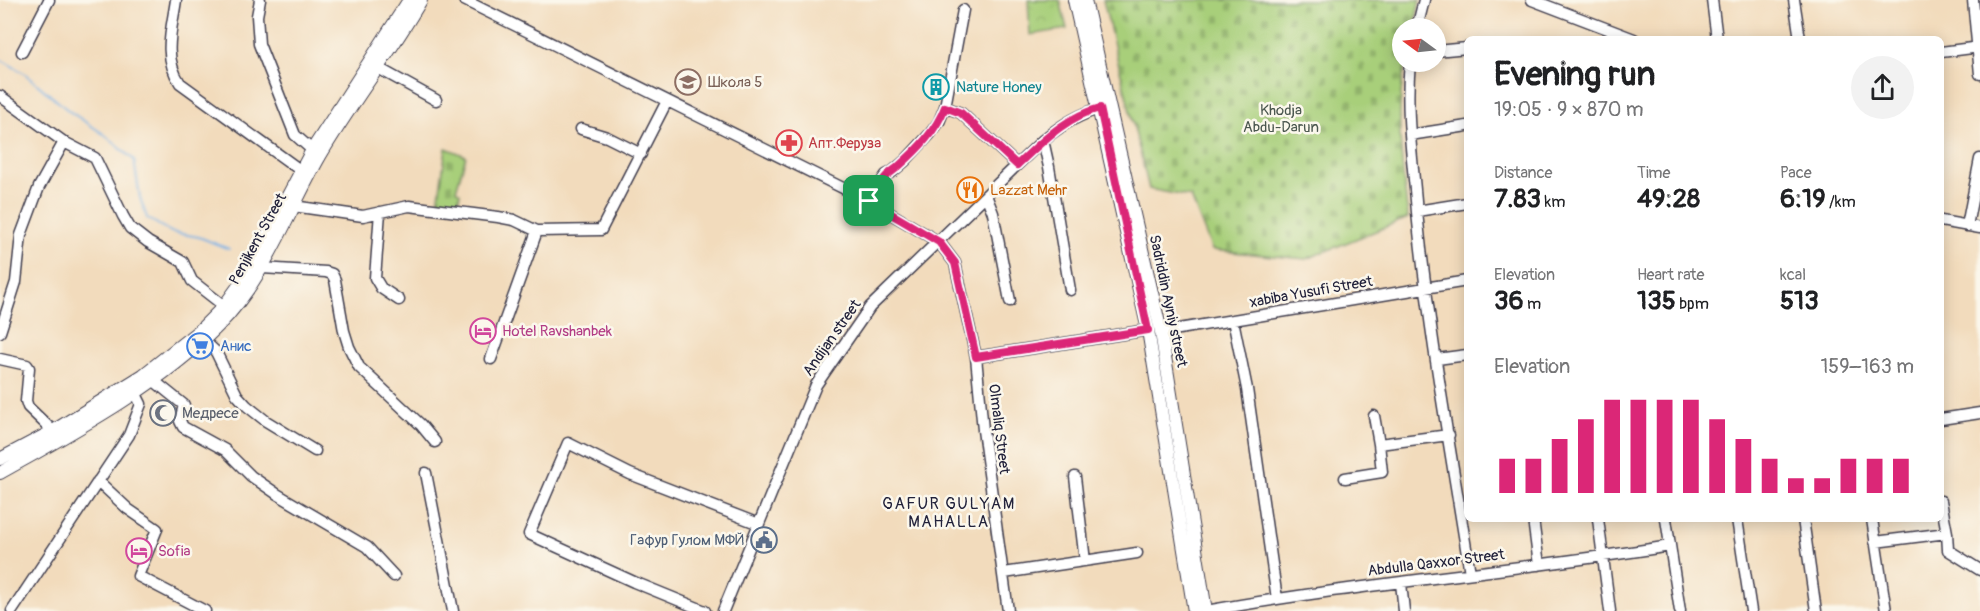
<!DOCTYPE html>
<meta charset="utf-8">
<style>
body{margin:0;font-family:Pangolin,sans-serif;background:#f2f2f2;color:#202124;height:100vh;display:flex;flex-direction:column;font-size:22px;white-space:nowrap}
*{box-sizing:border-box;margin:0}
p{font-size:20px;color:#757577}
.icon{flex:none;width:33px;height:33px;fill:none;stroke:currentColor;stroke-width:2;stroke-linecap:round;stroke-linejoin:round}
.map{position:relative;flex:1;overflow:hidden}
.sheet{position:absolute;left:1464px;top:36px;width:480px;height:486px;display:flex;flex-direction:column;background:#fff;border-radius:9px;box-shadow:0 3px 15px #0003}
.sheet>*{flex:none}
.needle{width:39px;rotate:285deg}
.controls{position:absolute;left:1392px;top:18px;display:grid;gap:12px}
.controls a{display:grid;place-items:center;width:54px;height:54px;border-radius:50%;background:#fff;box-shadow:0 3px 15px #0003;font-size:30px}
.pin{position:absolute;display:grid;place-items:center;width:51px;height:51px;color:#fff;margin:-26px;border-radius:12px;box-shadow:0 3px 9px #0006}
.round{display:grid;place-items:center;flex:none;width:63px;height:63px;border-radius:32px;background:#f2f2f2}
.overview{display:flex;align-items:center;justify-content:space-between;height:102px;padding:0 30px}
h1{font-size:33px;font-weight:800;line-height:45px}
.stats{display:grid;grid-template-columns:repeat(3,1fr);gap:9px;height:102px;padding:6px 30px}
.stats div{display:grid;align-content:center}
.stats b{font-size:26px;font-weight:800}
.stats small{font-size:16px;font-weight:400}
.stats p{font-size:16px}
.chart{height:168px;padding:12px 30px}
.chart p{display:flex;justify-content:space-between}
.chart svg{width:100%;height:108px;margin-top:6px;stroke:#db2777;stroke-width:6}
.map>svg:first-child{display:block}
.cemetery{fill:url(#cemetery-stones);stroke:#65785a;stroke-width:1.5}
.park{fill:url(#park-crowns);stroke:#65785a;stroke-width:1.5}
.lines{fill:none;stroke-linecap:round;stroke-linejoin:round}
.stream{stroke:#70ace1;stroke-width:2}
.minor-casing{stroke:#413e4e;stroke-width:13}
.major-casing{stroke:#413e4e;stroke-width:14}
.minor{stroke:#fff;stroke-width:10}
.major{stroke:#fff;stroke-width:12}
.route-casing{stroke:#fff;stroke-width:12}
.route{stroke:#db2777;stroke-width:8}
.labels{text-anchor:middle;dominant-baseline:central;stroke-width:5;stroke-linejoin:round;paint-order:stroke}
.education-label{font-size:15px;fill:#785e54;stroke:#fbf7ec;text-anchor:start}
.culture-label{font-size:15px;fill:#0d838f;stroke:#fbf7ec;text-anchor:start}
.park-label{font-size:15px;fill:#4a564e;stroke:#fbf7ec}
.health-label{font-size:15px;fill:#be3a42;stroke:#fbf7ec;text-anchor:start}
.food-label{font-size:15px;fill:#c56008;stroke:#fbf7ec;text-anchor:start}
.street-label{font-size:15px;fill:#22223b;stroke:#fbf7ec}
.hotel-label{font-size:15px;fill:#b23c85;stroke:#fbf7ec;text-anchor:start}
.shop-label{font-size:15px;fill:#366cbe;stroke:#fbf7ec;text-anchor:start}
.worship-label{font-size:15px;fill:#5b616d;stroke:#fbf7ec;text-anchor:start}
.service-label{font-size:15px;fill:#4e5e75;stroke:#fbf7ec;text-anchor:end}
.neighbourhood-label{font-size:16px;letter-spacing:1.5px;fill:#22223b;stroke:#fbf7ec}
</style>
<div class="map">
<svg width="1980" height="611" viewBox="0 0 1980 611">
<defs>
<pattern id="cemetery-stones" width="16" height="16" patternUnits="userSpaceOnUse" patternTransform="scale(1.5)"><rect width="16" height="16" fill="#a8cf7a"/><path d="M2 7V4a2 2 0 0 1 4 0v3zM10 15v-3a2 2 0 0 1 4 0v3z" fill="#90b16a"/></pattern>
<pattern id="park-crowns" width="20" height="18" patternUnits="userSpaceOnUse" patternTransform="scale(1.5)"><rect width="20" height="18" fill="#a8cf7a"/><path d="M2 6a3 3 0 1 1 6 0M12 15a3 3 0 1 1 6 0" fill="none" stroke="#90b16a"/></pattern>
</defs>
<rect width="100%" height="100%" fill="#fbf7ec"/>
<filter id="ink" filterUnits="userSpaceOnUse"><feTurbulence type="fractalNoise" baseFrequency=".0167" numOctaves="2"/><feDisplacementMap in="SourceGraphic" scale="12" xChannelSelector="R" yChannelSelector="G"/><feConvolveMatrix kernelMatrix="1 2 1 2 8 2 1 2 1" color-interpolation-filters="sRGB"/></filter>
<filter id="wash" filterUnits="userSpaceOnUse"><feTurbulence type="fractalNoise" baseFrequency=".008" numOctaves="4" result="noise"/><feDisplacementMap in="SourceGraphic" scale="24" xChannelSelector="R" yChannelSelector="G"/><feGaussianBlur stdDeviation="1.35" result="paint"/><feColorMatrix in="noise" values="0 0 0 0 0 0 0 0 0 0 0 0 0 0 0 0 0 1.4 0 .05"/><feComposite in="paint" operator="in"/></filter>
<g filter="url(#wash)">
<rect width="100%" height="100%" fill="#f2dbbc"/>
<path class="cemetery" d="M1103,0H1420L1414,28H1402V62H1406C1394,113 1402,166 1408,218L1306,259L1212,250L1191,197L1149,189Z
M446,148L466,156L456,190L460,193L457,208L438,204Z"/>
<path class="park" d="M1028,0H1060L1067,29L1030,35Z"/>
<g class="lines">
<path class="stream" d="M0,59L24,73L69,111L105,135L134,160L140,198L147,218L171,232L199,237L229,249"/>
</g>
</g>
<g filter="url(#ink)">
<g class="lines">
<g class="minor-casing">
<path id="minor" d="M176,0C172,29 162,56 180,83L300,170
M260,0L257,16L259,44L295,135L312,150
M464,0L869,201L939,242L955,263L976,357L983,430L1008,611
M1532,0L1634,39
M1712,0L1717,39
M1794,0L1800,39
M1973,0L1980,74
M1417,28L1424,0
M1436,51L1467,48
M22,52L49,0
M1941,52L1980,47
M1410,62C1405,112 1413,162 1417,212C1429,333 1451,453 1470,573
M378,68L436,100
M0,96L64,142L95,158L123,216L130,228L148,242L183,262L192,281L224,306
M945,107L961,113L1017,165
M581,129L607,137L641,154
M1410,135L1467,126
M1043,140L1049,167L1070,290
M986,195L993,213L1010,301
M869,201L886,175L892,172L905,161L930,134L939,122L945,107L963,10
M293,206L363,216L409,206L498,217L514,220L537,231L601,230L667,101
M1417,211L1467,203
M380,212L375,278L381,288L399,300
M1941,221L1980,228
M1967,226L1980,159
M262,268L326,272L332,274L335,280L344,331L349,347L359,367L421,425L435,442
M1233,320L1247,389L1277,599
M0,332L16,282L21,235L39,187L64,142
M1161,332L1467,281
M203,340L216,352L237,395L247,406L266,421L315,451
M976,357L1148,330
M0,359L27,365L29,368L26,401L28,407L53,431
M491,359L537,231
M1437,359L1467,355
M153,380L184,405L180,421L183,427L225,450L251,476L277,494L367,547L394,576
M1374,416L1379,444
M1941,419L1980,413
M426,473L453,611
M1075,477L1085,561
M1345,478L1382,472L1379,444L1449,435
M98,481L128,509L157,529L138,576L205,611
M1533,519L1539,565
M1598,519L1610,611
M1666,519L1680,611
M1737,519L1751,611
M1803,519L1816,611
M1872,519L1886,611
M1947,533L1948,550L1980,570
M1875,542L1947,533L1941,501
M1004,573L1137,553
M1401,583L1404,611
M12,611L129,435L141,404L135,392
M705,611L634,582L529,534L568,443L630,474L759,524
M723,611L816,385L870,307L1043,140C1064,123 1079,115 1105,106
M1206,611C1360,583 1516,571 1670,546"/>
</g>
<g class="major-casing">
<path id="major" d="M1074,0L1148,330L1194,611
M1085,0L1161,332L1206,611
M0,459L53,431L143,375L201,329L224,306L245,277L312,150L409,0
M0,473C73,432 159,386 218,326C265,279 287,214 320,156C351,103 390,54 421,0"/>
</g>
<use href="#minor" class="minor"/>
<use href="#major" class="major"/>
</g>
</g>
<g class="lines" filter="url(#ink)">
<g class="route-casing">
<path id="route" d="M945,107L961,113L1017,165C1042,142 1065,117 1100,108L1148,330L976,357L955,263L939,242L869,201C874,194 879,185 885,178C888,173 895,170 899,166C918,149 936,131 945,107Z"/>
</g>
<use href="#route" class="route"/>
</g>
<defs>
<g id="school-ring" transform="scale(1.35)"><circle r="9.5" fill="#fbf7ec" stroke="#8d6e63" stroke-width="1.5"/><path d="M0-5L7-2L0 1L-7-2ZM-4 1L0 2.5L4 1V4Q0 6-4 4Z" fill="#8d6e63"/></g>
<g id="building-ring" transform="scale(1.35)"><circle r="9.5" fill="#fbf7ec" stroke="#0f9aa8" stroke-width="1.5"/><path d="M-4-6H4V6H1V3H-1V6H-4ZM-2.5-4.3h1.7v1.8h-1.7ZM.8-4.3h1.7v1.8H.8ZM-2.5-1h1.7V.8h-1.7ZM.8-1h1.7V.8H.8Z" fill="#0f9aa8"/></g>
<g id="pharmacy-ring" transform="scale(1.35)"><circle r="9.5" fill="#fbf7ec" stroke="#e0444e" stroke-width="1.5"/><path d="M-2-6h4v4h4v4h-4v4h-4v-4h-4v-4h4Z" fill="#e0444e"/></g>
<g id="restaurant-ring" transform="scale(1.35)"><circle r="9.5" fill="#fbf7ec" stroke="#e8710a" stroke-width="1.5"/><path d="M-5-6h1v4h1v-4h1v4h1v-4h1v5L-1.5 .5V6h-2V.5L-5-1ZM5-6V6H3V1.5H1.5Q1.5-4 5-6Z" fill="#e8710a"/></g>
<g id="hotel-ring" transform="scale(1.35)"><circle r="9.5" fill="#fbf7ec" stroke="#d1479c" stroke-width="1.5"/><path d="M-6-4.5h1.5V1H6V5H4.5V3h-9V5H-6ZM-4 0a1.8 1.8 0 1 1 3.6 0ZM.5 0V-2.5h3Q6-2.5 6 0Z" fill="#d1479c"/></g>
<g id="supermarket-ring" transform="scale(1.35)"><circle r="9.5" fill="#fbf7ec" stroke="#3f7fe0" stroke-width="1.5"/><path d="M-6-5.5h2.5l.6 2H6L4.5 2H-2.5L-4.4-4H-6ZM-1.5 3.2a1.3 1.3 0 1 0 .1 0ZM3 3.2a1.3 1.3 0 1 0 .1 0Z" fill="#3f7fe0"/></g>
<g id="mosque-ring" transform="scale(1.35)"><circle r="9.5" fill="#fbf7ec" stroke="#6b7280" stroke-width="1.5"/><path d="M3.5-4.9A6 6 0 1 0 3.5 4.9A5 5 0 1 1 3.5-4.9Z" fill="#6b7280"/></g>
<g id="civic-ring" transform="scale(1.35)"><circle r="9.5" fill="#fbf7ec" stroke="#5c6f8a" stroke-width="1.5"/><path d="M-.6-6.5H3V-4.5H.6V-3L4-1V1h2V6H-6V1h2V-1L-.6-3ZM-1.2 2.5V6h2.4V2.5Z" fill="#5c6f8a"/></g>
</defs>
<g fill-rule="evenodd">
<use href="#school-ring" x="688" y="82"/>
<use href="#building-ring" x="936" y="87"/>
<use href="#pharmacy-ring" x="789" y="143"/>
<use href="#restaurant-ring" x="970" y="190"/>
<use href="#hotel-ring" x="483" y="331"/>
<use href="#supermarket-ring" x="200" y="346"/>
<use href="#mosque-ring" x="163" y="413"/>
<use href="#civic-ring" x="764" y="540"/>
<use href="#hotel-ring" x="139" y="551"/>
</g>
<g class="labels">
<g class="education-label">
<text x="708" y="82">Школа 5</text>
</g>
<g class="culture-label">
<text x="956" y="87">Nature Honey</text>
</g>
<g class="park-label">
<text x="1281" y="110">Khodja<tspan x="1281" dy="17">Abdu-Darun</tspan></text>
</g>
<g class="health-label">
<text x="808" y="143">Апт.Феруза</text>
</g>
<g class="food-label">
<text x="990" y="190">Lazzat Mehr</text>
</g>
<g class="street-label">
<text transform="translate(258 239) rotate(-61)">Penjikent Street</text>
<text transform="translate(1311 292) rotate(-10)">xabiba Yusufi Street</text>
<text transform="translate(1168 301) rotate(78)">Sadriddin Ayniy street</text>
<text transform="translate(832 338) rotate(-55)">Andijan street</text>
<text transform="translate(999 429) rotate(83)">Olmaliq Street</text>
<text transform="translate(1436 563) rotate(-7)">Abdulla Qaxxor Street</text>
</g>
<g class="hotel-label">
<text x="502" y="331">Hotel Ravshanbek</text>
<text x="158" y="551">Sofia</text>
</g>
<g class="shop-label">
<text x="220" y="346">Анис</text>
</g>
<g class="worship-label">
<text x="182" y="413">Медресе</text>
</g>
<g class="service-label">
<text x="744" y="540">Гафур Гулом МФЙ</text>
</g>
<g class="neighbourhood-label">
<text x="949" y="504">GAFUR GULYAM<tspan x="949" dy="18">MAHALLA</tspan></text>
</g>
</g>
</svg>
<div class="controls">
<a><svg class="needle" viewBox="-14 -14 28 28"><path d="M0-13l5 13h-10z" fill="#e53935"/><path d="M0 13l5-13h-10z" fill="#757577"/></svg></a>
</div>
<div class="pin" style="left:869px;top:201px;background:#1e9e55"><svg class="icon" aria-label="arrive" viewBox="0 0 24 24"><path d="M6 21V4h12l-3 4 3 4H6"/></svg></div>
<section class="sheet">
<div class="overview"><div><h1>Evening run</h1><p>19:05 · 9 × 870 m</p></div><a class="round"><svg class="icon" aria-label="share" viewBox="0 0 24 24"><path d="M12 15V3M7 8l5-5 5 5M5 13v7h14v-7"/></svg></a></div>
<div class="stats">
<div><p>Distance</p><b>7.83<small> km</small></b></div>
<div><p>Time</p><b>49:28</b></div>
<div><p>Pace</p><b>6:19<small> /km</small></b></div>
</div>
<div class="stats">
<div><p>Elevation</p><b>36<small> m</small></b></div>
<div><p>Heart rate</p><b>135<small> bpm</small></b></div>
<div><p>kcal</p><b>513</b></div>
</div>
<div class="chart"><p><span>Elevation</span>159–163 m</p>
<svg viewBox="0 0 160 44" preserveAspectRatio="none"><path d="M5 44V30M15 44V30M25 44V22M35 44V14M45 44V6M55 44V6M65 44V6M75 44V6M85 44V14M95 44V22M105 44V30M115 44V38M125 44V38M135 44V30M145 44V30M155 44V30"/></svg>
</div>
</section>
</div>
